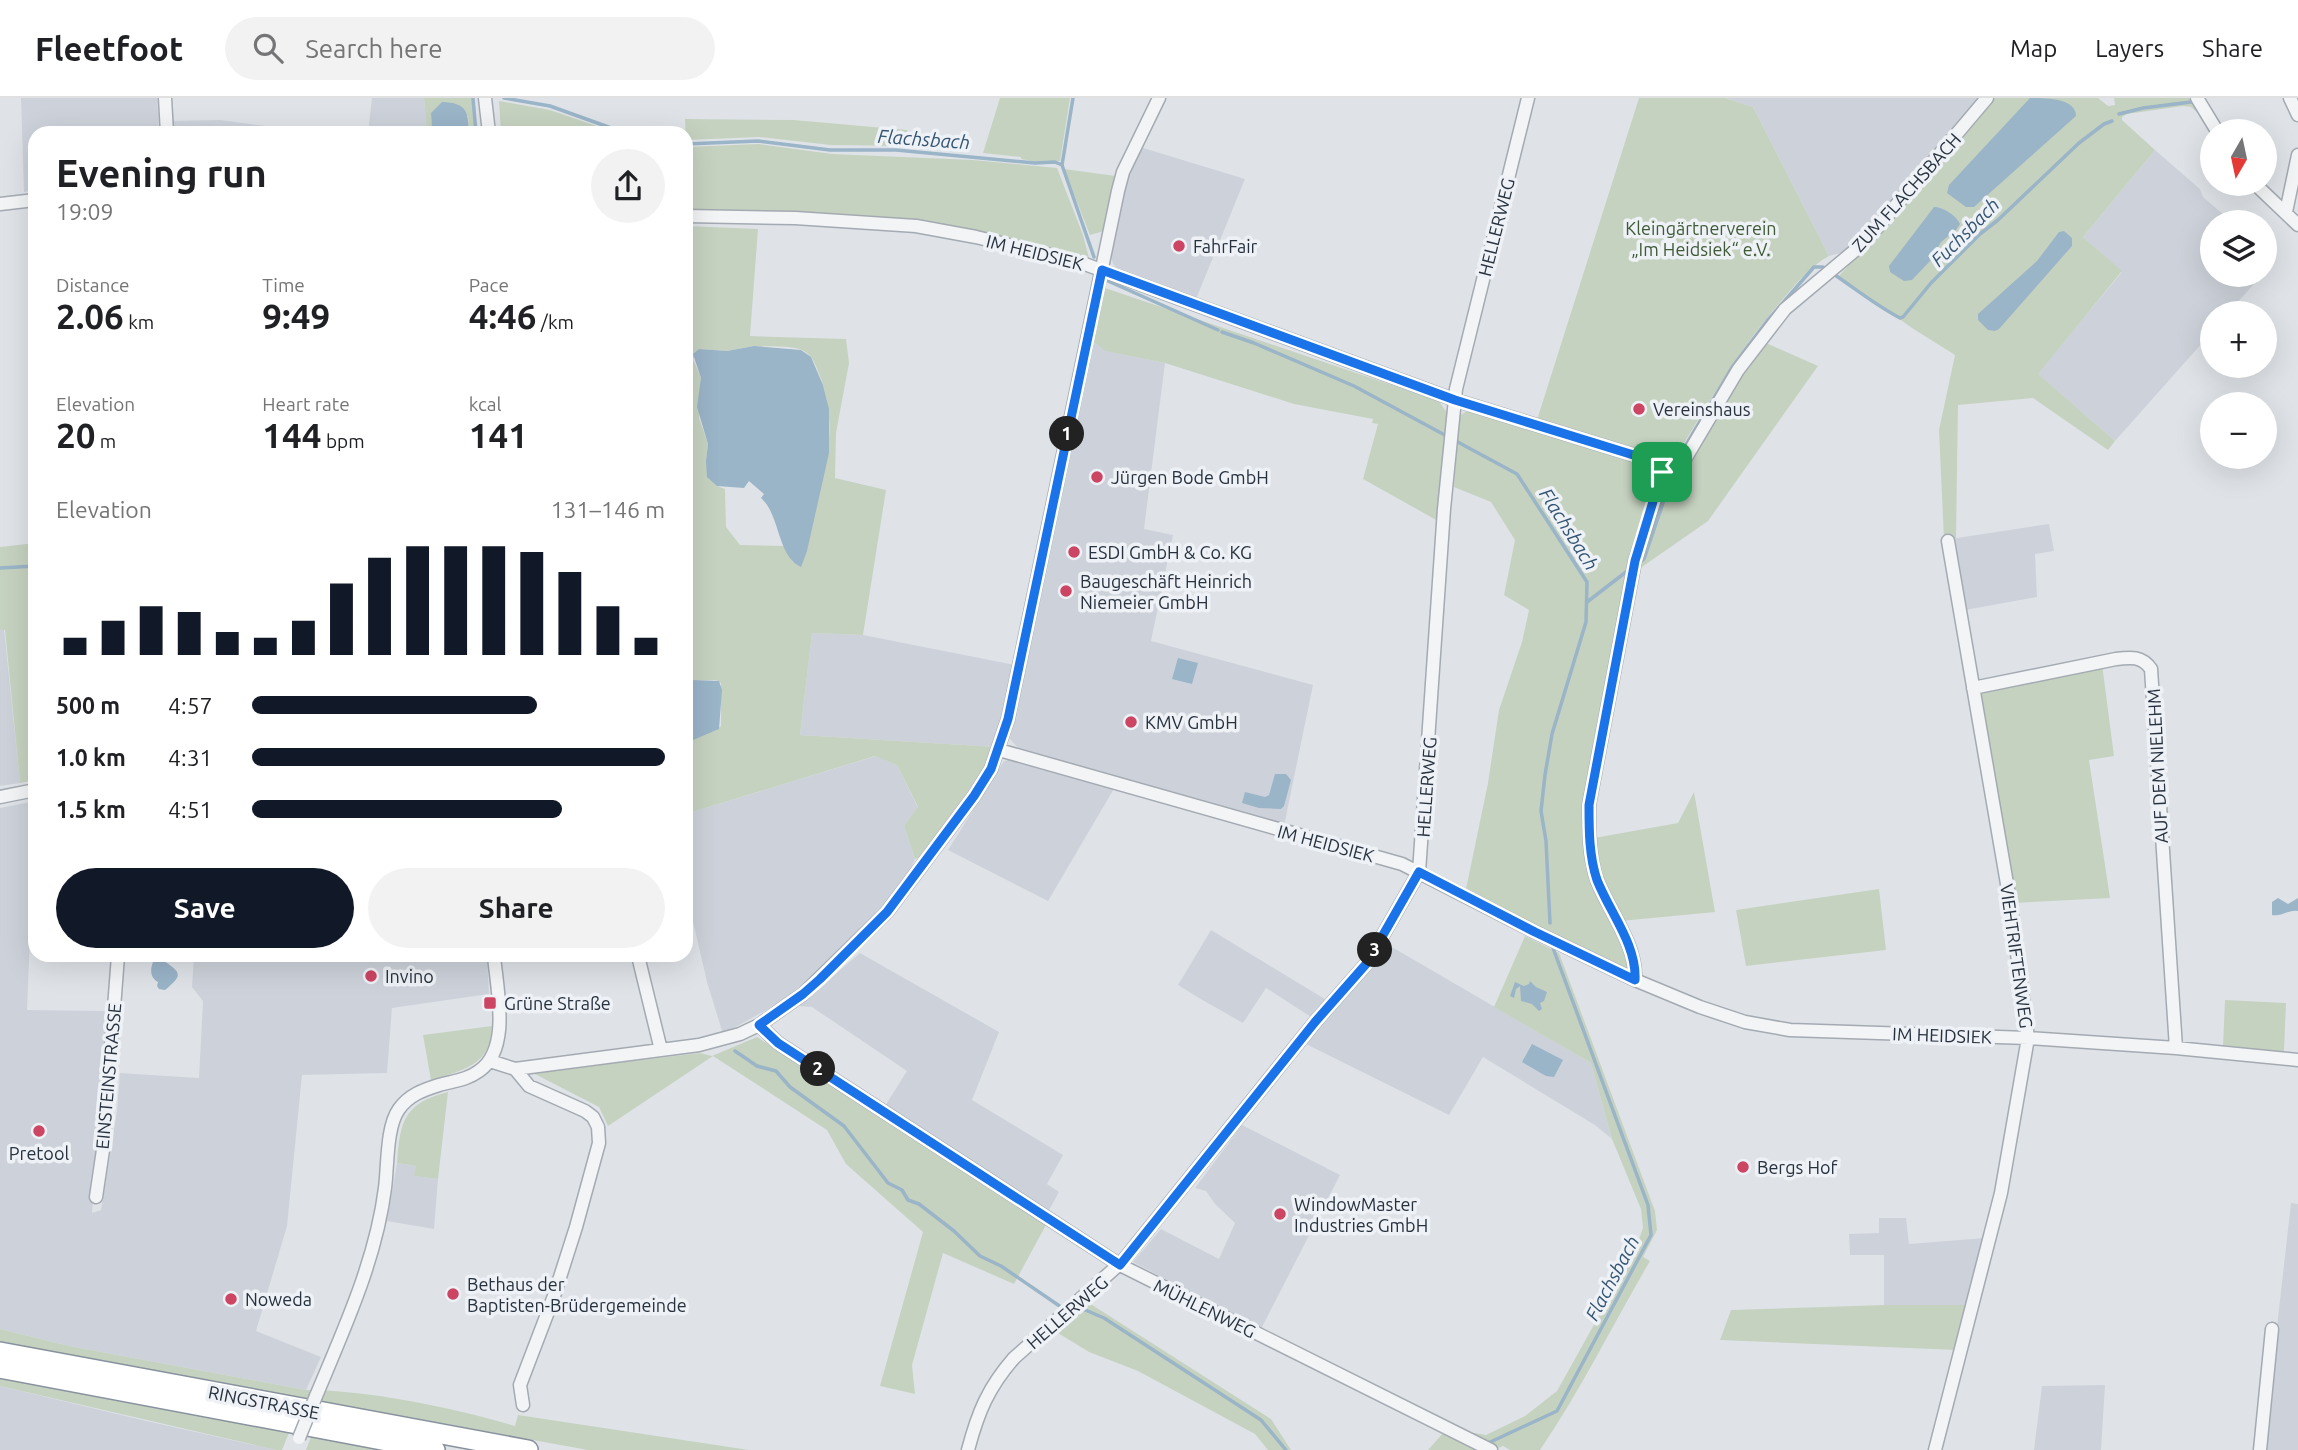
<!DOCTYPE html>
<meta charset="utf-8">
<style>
body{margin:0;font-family:Ubuntu,sans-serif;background:#f2f2f2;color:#202124;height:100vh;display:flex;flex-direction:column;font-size:26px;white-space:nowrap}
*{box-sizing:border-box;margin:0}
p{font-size:23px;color:#757577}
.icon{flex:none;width:38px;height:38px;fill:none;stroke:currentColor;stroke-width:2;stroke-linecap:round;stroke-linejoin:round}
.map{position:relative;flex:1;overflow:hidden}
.details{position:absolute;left:28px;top:28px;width:665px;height:836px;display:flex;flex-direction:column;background:#fff;border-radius:21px;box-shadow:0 7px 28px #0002}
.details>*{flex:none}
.needle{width:46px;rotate:189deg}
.tools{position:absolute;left:2200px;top:21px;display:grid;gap:14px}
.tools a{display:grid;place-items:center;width:77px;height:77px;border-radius:50%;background:#fff;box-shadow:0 7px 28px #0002;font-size:35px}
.pin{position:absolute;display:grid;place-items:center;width:60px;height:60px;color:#fff;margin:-30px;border-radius:14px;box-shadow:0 4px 10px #0006}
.km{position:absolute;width:35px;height:35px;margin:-18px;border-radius:50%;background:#222;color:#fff;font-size:19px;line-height:35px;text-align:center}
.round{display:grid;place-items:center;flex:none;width:74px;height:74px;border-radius:37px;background:#f2f2f2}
.headline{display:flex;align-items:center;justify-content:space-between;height:119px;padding:0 28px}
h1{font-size:38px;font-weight:700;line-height:52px}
.stats{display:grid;grid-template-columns:repeat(3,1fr);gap:10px;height:119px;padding:7px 28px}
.stats div{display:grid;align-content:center}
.stats b{font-size:35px;font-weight:700}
.stats small{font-size:19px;font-weight:400}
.stats p{font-size:19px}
.chart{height:196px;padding:14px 28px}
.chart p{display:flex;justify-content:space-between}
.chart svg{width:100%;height:126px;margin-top:7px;stroke:#111827;stroke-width:6}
.button{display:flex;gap:14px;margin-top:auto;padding:14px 28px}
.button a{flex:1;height:80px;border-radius:42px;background:#111827;color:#fff;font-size:28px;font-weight:700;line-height:80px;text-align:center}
.button a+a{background:#f2f2f2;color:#202124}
ul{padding:0 28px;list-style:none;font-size:23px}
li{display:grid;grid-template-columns:112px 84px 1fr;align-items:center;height:52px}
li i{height:18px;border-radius:9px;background:#111827}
header{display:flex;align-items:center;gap:42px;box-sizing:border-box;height:98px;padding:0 35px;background:#fff;border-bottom:2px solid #e0e0e0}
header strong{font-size:33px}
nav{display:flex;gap:38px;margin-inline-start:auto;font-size:24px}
.search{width:490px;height:63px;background:#f2f2f2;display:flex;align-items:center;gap:18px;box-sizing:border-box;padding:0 24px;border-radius:38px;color:#757577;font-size:26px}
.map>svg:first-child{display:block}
.built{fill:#cdd2da}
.green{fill:#c6d2c0;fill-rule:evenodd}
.water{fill:#9ab4c8}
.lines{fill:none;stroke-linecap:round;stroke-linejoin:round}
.stream{stroke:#9ab4c8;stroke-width:3.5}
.minor-casing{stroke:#a4aab2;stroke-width:15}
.highway-casing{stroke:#87929e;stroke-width:22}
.minor{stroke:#f2f4f6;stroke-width:12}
.highway{stroke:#fff;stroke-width:19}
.minor-bridge-casing{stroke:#a4aab2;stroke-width:15;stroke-linecap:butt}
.minor-bridge{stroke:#f2f4f6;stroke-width:12}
.route-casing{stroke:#fff;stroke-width:14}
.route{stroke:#1a73e8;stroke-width:9}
.poi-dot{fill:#cc4563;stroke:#eef2f6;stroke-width:2.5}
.labels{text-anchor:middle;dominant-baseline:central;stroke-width:7;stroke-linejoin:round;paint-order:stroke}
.street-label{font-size:18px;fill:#28323f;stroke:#eef2f6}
.park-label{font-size:18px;fill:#3f5a36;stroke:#eef2f6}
.poi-label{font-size:18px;fill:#28323f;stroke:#eef2f6;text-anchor:start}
.water-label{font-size:19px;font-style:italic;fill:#335472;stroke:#eef2f6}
</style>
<header>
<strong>Fleetfoot</strong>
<div class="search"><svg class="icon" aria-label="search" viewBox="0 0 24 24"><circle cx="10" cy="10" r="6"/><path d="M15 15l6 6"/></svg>Search here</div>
<nav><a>Map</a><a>Layers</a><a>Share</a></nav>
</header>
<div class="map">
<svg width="2298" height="1352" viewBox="0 0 2298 1352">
<rect width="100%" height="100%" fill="#dfe3e8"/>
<path class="built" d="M21,0H157L159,35H35V92L24,94Z
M372,0H424L427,35H368Z
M1725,0H1982L1852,152L1829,158L1753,9Z
M220,22L294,32L293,35H174L173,23Z
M1140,49L1245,81L1196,201L1119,172L1113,166L1111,158L1118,116L1128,74Z
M2155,52L2200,91L2203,99L2232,124H2212V177H2262L2228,215H2212V234L2115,343L2037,276L2122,174L2083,139Z
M1091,245L1097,246L1106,253L1165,265L1144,431L1173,437L1151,543L1313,587L1284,728L1021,653L1010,641Z
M2049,426L2054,453L2035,456L2037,499L1965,512L1944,442Z
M4,531L20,685L0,688V532Z
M812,535L863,537L1015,567L997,649L800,637Z
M876,658L897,667L918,710L904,728L915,761L903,786L873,822L816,876L777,906L723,936L707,884L686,793V716Z
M1016,660L1115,689L1048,803L948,752L1004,663Z
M35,703V811L31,812L27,912L107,913L92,1115L101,1112L117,1013L120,975L199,980L203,903L192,889L194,858H487L489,896L392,910L387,975L302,977L287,1128L256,1233L321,1259L306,1292L69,1248L0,1231V710Z
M1211,832L1328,903L1311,919L1266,890L1243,925L1199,900L1178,887Z
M1385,845L1591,965L1612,1041L1595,1027L1483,959L1449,1017L1304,945L1369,870Z
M860,855L999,934L972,1002L1063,1057L1047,1086L1059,1094L1048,1114L885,1008L907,973L812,909L798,908Z
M1242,1027L1340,1077L1261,1231L1133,1164L1161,1131L1219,1161L1235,1125L1215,1106L1206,1093L1195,1090Z
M397,1065L416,1068L415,1078L438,1081L434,1131L387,1123Z
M2291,1105L2298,1106V1352H2263Z
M1879,1120H1906L1909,1146L1985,1140L1968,1207H1884V1157H1850L1849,1136L1879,1135Z
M2105,1287L2101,1352H2034L2042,1288Z
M0,1288L142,1322L276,1352H0Z"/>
<path class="green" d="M424,0H472L475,35H469L468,18L431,15L432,35H427Z
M1000,0H1070L1060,63L1037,64L1021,61V59L983,55Z
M1639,0H1725L1753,9L1829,158C1809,169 1797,185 1782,202C1739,251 1708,306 1674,362L1537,322Z
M1992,0H2098L2108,8L2115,7L2114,0H2189L2198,15L2191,9L2183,8L2127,16L2122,19V22L2155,52L2083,139L2122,173L2038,276L2115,343L2108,352L2033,300L1958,307L1956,440L1944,442L1939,332L1955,257L1912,230L1839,178L1923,84Z
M499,3L550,12L617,35H501Z
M685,21L794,22L907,32L911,48L831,47L759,39L686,42Z
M759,46L832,56L973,62L1057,70L1083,137L1089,160L916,122L838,116L686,113V49Z
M1064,71L1116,78L1104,133L1090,137Z
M686,128L758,131L750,238L846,241L849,265L836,335L835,380L886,392L863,537L812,535L800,637L997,649L988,670L924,758L915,761L904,728L918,709L897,667L875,658L686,716V641L715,633L721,628V585L716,582H693L686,573ZM754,248C768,249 789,247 802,252C813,257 816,268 820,278C845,346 815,400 793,464L784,448L740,447L726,429L725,391L717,388L706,363L708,346L699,320L701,280L693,261L699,251L727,253Z
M1105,190L1439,303L1447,315L1438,423L1363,381L1378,326L1372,325L1373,321L1294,306L1165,265L1105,253L1097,246L1091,245Z
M1766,245L1818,268L1708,423L1639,471L1667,382L1687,365L1731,291Z
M1467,313L1653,368L1657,387L1583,708L1585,768L1627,859L1628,873L1575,849L1466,791L1488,685L1499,612L1522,544L1529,512L1504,497L1515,442L1491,404L1454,389L1459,318Z
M35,445V682L20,685L5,532H0V449Z
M2102,566L2114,658L2089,662L2110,800L2013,805L1977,594Z
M1694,694L1715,814L1621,823L1596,762L1594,740L1678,725Z
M1879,791L1886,852L1746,868L1736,812Z
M1525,838L1559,855L1655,1113L1657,1132L1643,1159L1650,1163C1613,1226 1581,1292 1540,1352H1510L1503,1348L1494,1352H1428L1443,1335H1475L1486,1337L1525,1318L1557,1293L1634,1155L1643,1130L1641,1111L1612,1041L1591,965L1494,909Z
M2225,902L2286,905L2284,954L2223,949Z
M492,928C491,968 463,972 431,982L423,937Z
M757,939L1047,1125L1014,1186L943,1155L912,1267L915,1296L880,1288L923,1134L846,1066L827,1032L713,958L608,1028L599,1009L533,975L700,955L712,958Z
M448,994L438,1081L414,1078L416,1068L397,1065C400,1023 404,1005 448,994Z
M1089,1205L1271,1321L1291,1352H1268L1255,1336L1138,1273L1089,1254L1053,1232Z
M1884,1207H1968L1956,1252L1720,1242L1731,1212Z
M0,1231L69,1248L306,1292C369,1292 454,1310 515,1328L518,1317L749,1352H588L0,1245Z
M0,1277L290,1332L282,1352H276L0,1288Z
M312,1336L401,1352H306Z"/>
<path class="water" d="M2030,0C2046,0 2076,0 2076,18L1974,109H1966L1947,95L1949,87Z
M442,4C467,5 468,13 469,35H432L431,15Z
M1934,109C1943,109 1956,117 1960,126L1956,132L1941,144L1931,162L1912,182L1904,183L1890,174L1889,168Z
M2064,133L2072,140V148L1999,231L1995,233L1988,232L1978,222V216L2037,163L2059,134Z
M754,248L801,252L811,259L823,287L829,311V355L807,453L801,469C777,458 780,416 761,400L764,396L749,383L744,390L717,388L707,379L706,363L708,346L697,309L701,280L693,256L699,251L727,253Z
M1178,560L1198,565L1192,586L1172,581Z
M686,573L693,582L719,583L722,592L719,631L693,642L686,641Z
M1275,676H1286L1291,682L1284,708L1281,711L1259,710L1242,705L1245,694L1265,699L1269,697Z
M2278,800L2288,806L2298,800V813C2289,811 2282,819 2272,817V804Z
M161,861C180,874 185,876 165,892L159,891L157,888L158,884C150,879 150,872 153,864Z
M1530,883L1536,889L1547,894L1544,903L1540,905L1542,911L1539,913L1532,906L1521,903L1520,888L1516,891L1514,900L1510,898L1515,884L1524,888L1529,886Z
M1532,946L1563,962L1554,979L1546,978L1522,964Z"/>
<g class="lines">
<path class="stream" d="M473,0L476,35
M504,0L550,8L625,35
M2119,16L2143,10L2191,4
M686,46L758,43L830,52H896L1035,65L1055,64L1062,67L1094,159
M1062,67L1073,0
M1835,177C1857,192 1877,208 1900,220L1903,219L1931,185L1980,136L1998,122L2079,45L2104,26L2112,23
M1108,183L1218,232
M1222,234L1254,245L1354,288L1517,376L1587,484L1586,524L1552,636L1545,677L1541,713L1546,743L1550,825
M1677,362L1733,268L1767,223L1814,169H1823
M1640,464L1644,461L1672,378
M0,470L35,468
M1587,504L1626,474
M735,953L757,968L776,973L790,989L844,1028L888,1085L902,1092L908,1102L919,1106L954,1133L980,1158L1001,1168L1061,1209
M1083,1211L1104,1220L1261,1322L1286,1352
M1486,1346L1557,1313L1651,1137L1648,1107L1553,850"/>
<g class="minor-casing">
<path id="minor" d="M165,0L167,35
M485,0L489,35
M2197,0L2217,33
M2290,0L2298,17
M2255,86L2298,127
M0,106L35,102
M2286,114L2298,57
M686,118L795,120L916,128L976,139L1082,165L1455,302L1653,363L1658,367L1662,379L1635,463L1589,707C1589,732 1589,759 1597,782C1610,815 1637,847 1635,882
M1662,374L1684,363L1738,272L1785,211L1865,144L1987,0
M1973,590L2116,561C2131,559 2142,558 2151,571L2176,950
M999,652L1402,766L1535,834L1635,882L1700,909L1745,924L1790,932L2028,940L2176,950L2298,962
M0,699L35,692
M638,858L661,952
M759,927L778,945L1120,1167L1491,1352
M490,963L515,971L699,947L740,936L759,927L803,896L887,814L974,698L991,671L1008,621L1118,93L1123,74L1159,0
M515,971L529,988L585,1013L593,1019L598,1029L599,1045L576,1129L554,1198L520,1287L523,1307
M96,1099L103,1052L118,858
M316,1298C344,1231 376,1162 385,1090C388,1068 386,1029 399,1011C409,997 423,992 439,987C453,983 467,982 479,973C511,951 497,892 494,858
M968,1352C978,1314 988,1290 1014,1260L1123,1163L1315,924L1367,865L1419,774L1444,411L1456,291L1528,0
M1935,1352L2001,1095L2028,940L2011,809L1948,443
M2260,1352L2272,1231"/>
</g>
<g class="highway-casing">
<path id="highway" d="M0,1254L528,1352
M0,1270L435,1352"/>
</g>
<use href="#minor" class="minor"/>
<use href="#highway" class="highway"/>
<g class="minor-bridge-casing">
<path id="minor-bridge" d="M299,1340L316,1298"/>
</g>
<use href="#minor-bridge" class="minor-bridge"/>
</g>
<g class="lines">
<g class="route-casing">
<path id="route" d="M1102,172L1455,302L1653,363L1662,374L1635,463L1589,707C1589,732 1589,758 1597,782C1610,815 1637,847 1635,882L1535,834L1419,774L1367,865L1315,924L1120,1167L778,945L759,927L803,896L820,881L887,814L974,698L991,671L1008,621Z"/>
</g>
<use href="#route" class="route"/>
</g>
<g class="poi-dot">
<circle cx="1179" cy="148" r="7"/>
<circle cx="1639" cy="311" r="7"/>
<circle cx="1097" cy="379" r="7"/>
<circle cx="1074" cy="454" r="7"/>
<circle cx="1066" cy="493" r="7"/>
<circle cx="1131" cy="624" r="7"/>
<circle cx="371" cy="878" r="7"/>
<rect x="483" y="898" width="14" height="14" rx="3.5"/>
<circle cx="39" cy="1033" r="7"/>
<circle cx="1743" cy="1069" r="7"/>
<circle cx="1280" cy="1116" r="7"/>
<circle cx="453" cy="1196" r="7"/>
<circle cx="231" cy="1201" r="7"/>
</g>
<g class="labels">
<g class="street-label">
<text transform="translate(1906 94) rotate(-48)">ZUM FLACHSBACH</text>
<text transform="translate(1496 129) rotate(-76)">HELLERWEG</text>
<text transform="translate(1035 154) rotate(14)">IM HEIDSIEK</text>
<text transform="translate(2157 668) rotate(-93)">AUF DEM NIELEHM</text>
<text transform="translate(1426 689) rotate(-86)">HELLERWEG</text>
<text transform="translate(1326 745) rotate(15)">IM HEIDSIEK</text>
<text transform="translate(2017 858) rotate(82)">VIEHTRIFTENWEG</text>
<text transform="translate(1942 937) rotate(2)">IM HEIDSIEK</text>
<text transform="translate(108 978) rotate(-85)">EINSTEINSTRASSE</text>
<text transform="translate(1205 1210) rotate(26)">MÜHLENWEG</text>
<text transform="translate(1067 1214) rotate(-41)">HELLERWEG</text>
<text transform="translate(264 1304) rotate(11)">RINGSTRASSE</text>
</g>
<g class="park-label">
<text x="1701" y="130">Kleingärtnerverein<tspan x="1701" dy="21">„Im Heidsiek“ e.V.</tspan></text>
</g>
<g class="poi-label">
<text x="1193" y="148">FahrFair</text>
<text x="1653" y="311">Vereinshaus</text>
<text x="1111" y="379">Jürgen Bode GmbH</text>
<text x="1088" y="454">ESDI GmbH &amp; Co. KG</text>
<text x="1080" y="483">Baugeschäft Heinrich<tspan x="1080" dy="21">Niemeier GmbH</tspan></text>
<text x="1145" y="624">KMV GmbH</text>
<text x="385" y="878">Invino</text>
<text x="504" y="905">Grüne Straße</text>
<text x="39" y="1055" text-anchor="middle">Pretool</text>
<text x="1757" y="1069">Bergs Hof</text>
<text x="1294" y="1106">WindowMaster<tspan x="1294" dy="21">Industries GmbH</tspan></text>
<text x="467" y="1186">Bethaus der<tspan x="467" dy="21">Baptisten-Brüdergemeinde</tspan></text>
<text x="245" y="1201">Noweda</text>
</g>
<g class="water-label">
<text transform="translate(924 41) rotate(4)">Flachsbach</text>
<text transform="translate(1965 134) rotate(-45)">Fuchsbach</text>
<text transform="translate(1569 431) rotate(58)">Flachsbach</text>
<text transform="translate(1612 1180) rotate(-62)">Flachsbach</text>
</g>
</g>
</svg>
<div class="tools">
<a><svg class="needle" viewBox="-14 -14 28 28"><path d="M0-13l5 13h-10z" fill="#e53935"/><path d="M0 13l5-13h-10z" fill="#757577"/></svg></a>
<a><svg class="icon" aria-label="layers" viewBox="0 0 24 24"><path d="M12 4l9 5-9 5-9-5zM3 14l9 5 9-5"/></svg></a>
<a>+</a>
<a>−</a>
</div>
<div class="pin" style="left:1662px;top:374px;background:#1e9e55"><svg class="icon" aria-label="arrive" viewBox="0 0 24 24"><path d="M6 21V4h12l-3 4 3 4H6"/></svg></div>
<b class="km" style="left:1067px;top:336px">1</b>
<b class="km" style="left:818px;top:971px">2</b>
<b class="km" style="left:1375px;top:852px">3</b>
<section class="details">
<div class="headline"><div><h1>Evening run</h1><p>19:09</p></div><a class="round"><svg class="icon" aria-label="share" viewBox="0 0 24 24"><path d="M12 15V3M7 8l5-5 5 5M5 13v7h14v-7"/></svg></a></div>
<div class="stats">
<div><p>Distance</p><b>2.06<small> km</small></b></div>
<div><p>Time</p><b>9:49</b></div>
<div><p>Pace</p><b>4:46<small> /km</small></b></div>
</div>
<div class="stats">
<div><p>Elevation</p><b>20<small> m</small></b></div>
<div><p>Heart rate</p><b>144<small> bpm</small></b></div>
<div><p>kcal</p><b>141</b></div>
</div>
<div class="chart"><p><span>Elevation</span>131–146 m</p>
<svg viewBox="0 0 160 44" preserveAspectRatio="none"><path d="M5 44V38M15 44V32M25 44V27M35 44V29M45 44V36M55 44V38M65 44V32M75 44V19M85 44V10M95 44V6M105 44V6M115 44V6M125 44V8M135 44V15M145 44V27M155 44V38"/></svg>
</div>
<ul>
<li><b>500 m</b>4:57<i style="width:69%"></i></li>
<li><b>1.0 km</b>4:31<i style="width:100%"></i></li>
<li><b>1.5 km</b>4:51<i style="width:75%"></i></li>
</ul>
<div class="button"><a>Save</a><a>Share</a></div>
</section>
</div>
